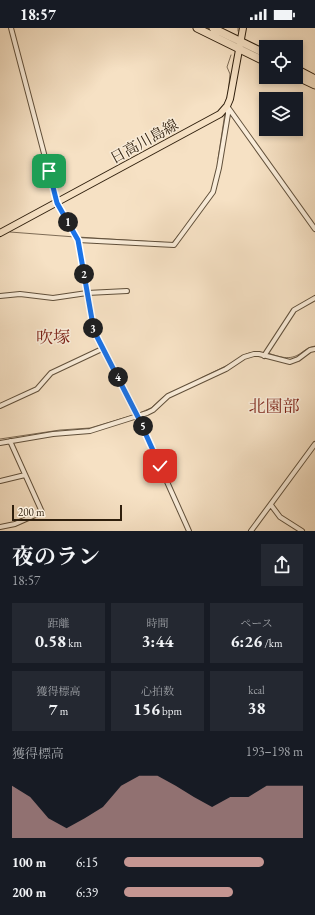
<!DOCTYPE html>
<html lang="ja">
<meta charset="utf-8">
<style>
body{margin:0;font-family:"EB Garamond","Noto Serif JP",serif;background:#242831;color:#f1f3f6;height:100vh;display:flex;flex-direction:column;font-size:15px;white-space:nowrap}
*{box-sizing:border-box;margin:0}
p{font-size:13px;color:#9ea1a6}
.icon{flex:none;width:22px;height:22px;fill:none;stroke:currentColor;stroke-width:2;stroke-linecap:round;stroke-linejoin:round}
.map{position:relative;height:503px;overflow:hidden}
.sheet{display:flex;flex-direction:column;background:#171b24;flex:1}
.sheet>*{flex:none}
.controls{position:absolute;left:259px;top:12px;display:grid;gap:8px}
.controls a{display:grid;place-items:center;width:44px;height:44px;border-radius:0px;background:#171b24;box-shadow:0 2px 6px #0003;font-size:20px}
.scale{position:absolute;left:12px;bottom:10px;width:110px;box-sizing:border-box;padding-left:4px;border:2px solid #2f1f0d;border-top:0;font-size:11px;line-height:14px;white-space:nowrap;color:#2f1f0d;-webkit-text-stroke:3px #f9ecd9;paint-order:stroke}
.pin{position:absolute;display:grid;place-items:center;width:34px;height:34px;color:#fff;margin:-17px;border-radius:8px;box-shadow:0 2px 6px #0006}
.km{position:absolute;width:20px;height:20px;margin:-10px;border-radius:50%;background:#222;color:#fff;font-size:11px;line-height:20px;text-align:center}
.round{display:grid;place-items:center;flex:none;width:42px;height:42px;border-radius:0px;background:#242831}
.head{display:flex;align-items:center;justify-content:space-between;height:68px;padding:0 12px}
h1{font-size:22px;font-weight:700;line-height:30px}
.figures{display:grid;grid-template-columns:repeat(3,1fr);gap:6px;height:68px;padding:4px 12px}
.figures div{display:grid;align-content:center;border-radius:0px;background:#242831;text-align:center}
.figures b{font-size:17px;font-weight:700}
.figures small{font-size:11px;font-weight:400}
.figures p{font-size:11px}
.chart{height:112px;padding:8px 12px}
.chart p{display:flex;justify-content:space-between}
.chart svg{width:100%;height:72px;margin-top:4px;fill:#c59692;opacity:.7}
ul{padding:0 12px;list-style:none;font-size:13px}
li{display:grid;grid-template-columns:64px 48px 1fr;align-items:center;height:30px}
li i{height:10px;border-radius:5px;background:#c59692}
.status{display:flex;justify-content:space-between;align-items:center;height:28px;padding:0 20px;background:#171b24;direction:ltr}
.status svg{height:11px;fill:currentColor}
.map>svg:first-child{display:block}
.lines{fill:none;stroke-linecap:round;stroke-linejoin:round}
.stream{stroke:#7e6c56;stroke-width:1}
.street-casing{stroke:#61503b;stroke-width:6}
.primary-casing{stroke:#2f1f0d;stroke-width:8}
.highway-casing{stroke:#2f1f0d;stroke-width:9}
.street{stroke:#f9ecd9;stroke-width:4}
.primary{stroke:#f6e1c4;stroke-width:6}
.highway{stroke:#f6e1c4;stroke-width:7}
.route-casing{stroke:#fff;stroke-width:8}
.route{stroke:#1a73e8;stroke-width:5}
.labels{text-anchor:middle;dominant-baseline:central;stroke-width:3;stroke-linejoin:round;paint-order:stroke}
.street-label{font-size:15px;fill:#2f1f0d;stroke:#f9ecd9}
.quarter-label{font-size:17px;fill:#7a1f14;stroke:#f9ecd9}
</style>
<div class="status"><b>18:57</b><svg viewBox="0 0 49 12"><path d="M0 12V9h3v3zM5 12V6h3v6zM10 12V3h3v9zM15 12V0h3v12zM26 1h20v11H26zM47 4h2v5h-2z"/></svg></div>
<div class="map">
<svg width="315" height="503" viewBox="0 0 315 503">
<rect width="100%" height="100%" fill="#f6e1c4"/>
<filter id="stains"><feTurbulence type="fractalNoise" baseFrequency=".005" numOctaves="4"/><feColorMatrix values="0 0 0 0 .2 0 0 0 0 .09 0 0 0 0 .02 0 0 0 .5 -.17"/></filter>
<radialGradient id="worn" r=".72"><stop offset=".6" stop-color="#630" stop-opacity="0"/><stop offset="1" stop-color="#630" stop-opacity=".3"/></radialGradient>
<g class="lines">
<path class="stream" d="M238,3V0
M224,78L228,67L230,46L227,39L231,27
M218,131L225,85
M207,169L212,162
M10,204L75,209
M78,209L172,215L181,204
M268,325C280,329 290,333 301,325C305,322 309,319 315,318
M238,331C247,324 254,323 265,325
M201,350L232,335
M137,386L151,380L163,369L189,356
M0,411L60,402L90,400L134,387"/>
<g class="street-casing">
<path id="street" d="M11,0L57,175L78,212L94,303L138,389L189,503
M78,212L174,217L213,164L219,140L228,86L227,78L315,201
M0,268L20,266L53,270L87,265L127,263
M264,328L294,282L315,270
M0,378L37,361L51,345L102,321
M0,415L53,406L90,403L147,385L153,382L168,368L226,341L244,329L254,326H259L290,334L298,331L310,322L315,321
M0,453L25,447
M271,477L280,489L302,503
M0,499L15,496L42,484L10,413
M251,503L315,416"/>
</g>
<g class="primary-casing">
<path id="primary" d="M0,205L220,86L227,78L230,71L243,0"/>
</g>
<g class="highway-casing">
<path id="highway" d="M197,0L266,34
M213,0L266,26
M296,41L315,51
M296,48L315,57"/>
</g>
<use href="#street" class="street"/>
<use href="#primary" class="primary"/>
<use href="#highway" class="highway"/>
</g>
<g class="lines">
<g class="route-casing">
<path id="route" d="M49,143L57,175L78,212L94,303L138,389L160,438"/>
</g>
<use href="#route" class="route"/>
</g>
<g class="labels">
<g class="street-label">
<text transform="translate(144 113) rotate(-29)">日高川島線</text>
</g>
<g class="quarter-label">
<text x="53" y="309">吹塚</text>
<text x="274" y="378">北園部</text>
</g>
</g>
<rect width="100%" height="100%" filter="url(#stains)"/>
<rect width="100%" height="100%" fill="url(#worn)"/>
</svg>
<div class="controls">
<a><svg class="icon" aria-label="locate" viewBox="0 0 24 24"><circle cx="12" cy="12" r="6"/><path d="M12 2v4M12 18v4M2 12h4M18 12h4"/></svg></a>
<a><svg class="icon" aria-label="layers" viewBox="0 0 24 24"><path d="M12 4l9 5-9 5-9-5zM3 14l9 5 9-5"/></svg></a>
</div>
<div class="scale">200 m</div>
<div class="pin" style="left:49px;top:143px;background:#1e9e55"><svg class="icon" aria-label="arrive" viewBox="0 0 24 24"><path d="M6 21V4h12l-3 4 3 4H6"/></svg></div>
<div class="pin" style="left:160px;top:438px;background:#d93025"><svg class="icon" aria-label="check" viewBox="0 0 24 24"><path d="M5 12l5 5 9-10"/></svg></div>
<b class="km" style="left:68px;top:194px">1</b>
<b class="km" style="left:84px;top:246px">2</b>
<b class="km" style="left:93px;top:300px">3</b>
<b class="km" style="left:118px;top:349px">4</b>
<b class="km" style="left:143px;top:398px">5</b>
</div>
<section class="sheet">
<div class="head"><div><h1>夜のラン</h1><p>18:57</p></div><a class="round"><svg class="icon" aria-label="share" viewBox="0 0 24 24"><path d="M12 15V3M7 8l5-5 5 5M5 13v7h14v-7"/></svg></a></div>
<div class="figures">
<div><p>距離</p><b>0.58<small> km</small></b></div>
<div><p>時間</p><b>3:44</b></div>
<div><p>ペース</p><b>6:26<small> /km</small></b></div>
</div>
<div class="figures">
<div><p>獲得標高</p><b>7<small> m</small></b></div>
<div><p>心拍数</p><b>156<small> bpm</small></b></div>
<div><p>kcal</p><b>38</b></div>
</div>
<div class="chart"><p><span>獲得標高</span>193–198 m</p>
<svg viewBox="0 0 160 44" preserveAspectRatio="none"><path d="M0 44V12L10 19L20 32L30 38L40 32L50 25L60 12L70 6L80 6L90 12L100 19L110 25L120 19L130 19L140 12L150 12L160 12V44z"/></svg>
</div>
<ul>
<li><b>100 m</b>6:15<i style="width:78%"></i></li>
<li><b>200 m</b>6:39<i style="width:61%"></i></li>
</ul>
</section>
